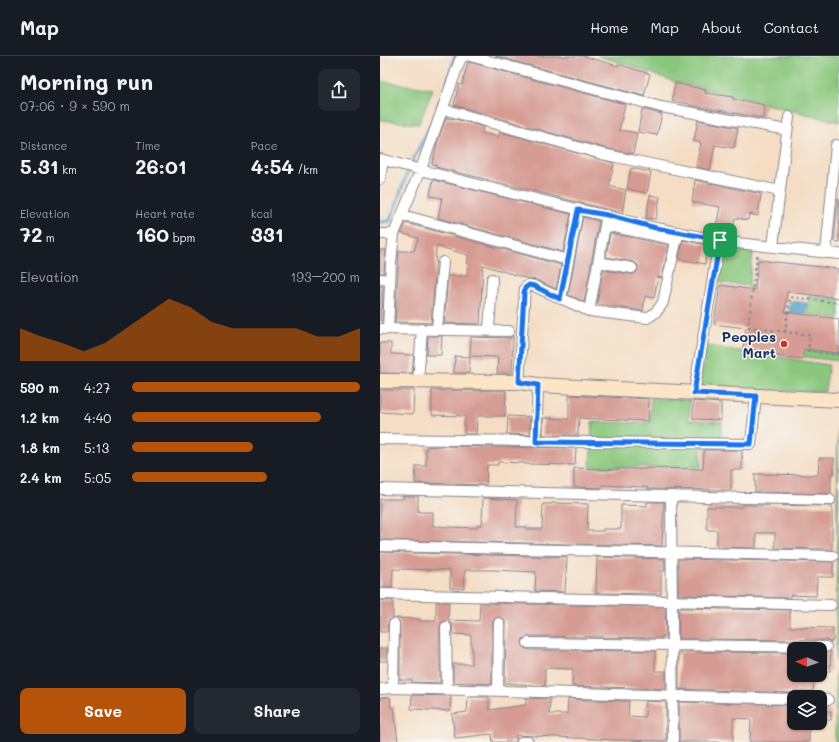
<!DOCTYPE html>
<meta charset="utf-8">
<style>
body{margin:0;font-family:Mali,sans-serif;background:#242831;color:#f1f3f6;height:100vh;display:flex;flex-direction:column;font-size:15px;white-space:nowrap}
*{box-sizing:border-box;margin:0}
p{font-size:13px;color:#9ea1a6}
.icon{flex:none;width:22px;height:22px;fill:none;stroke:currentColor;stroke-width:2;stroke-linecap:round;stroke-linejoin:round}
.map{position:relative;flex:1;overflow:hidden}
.side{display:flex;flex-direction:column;background:#171b24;width:380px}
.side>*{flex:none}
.needle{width:26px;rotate:272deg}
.controls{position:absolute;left:407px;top:586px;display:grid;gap:8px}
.controls a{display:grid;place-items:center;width:40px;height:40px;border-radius:8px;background:#171b24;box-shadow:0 1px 3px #0004;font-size:20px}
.pin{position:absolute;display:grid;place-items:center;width:34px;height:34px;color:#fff;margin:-17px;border-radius:8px;box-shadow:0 2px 6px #0006}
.round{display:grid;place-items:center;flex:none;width:42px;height:42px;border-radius:8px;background:#242831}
.headline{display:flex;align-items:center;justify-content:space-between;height:68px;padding:0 20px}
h1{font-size:22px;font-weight:800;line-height:30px}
.metrics{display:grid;grid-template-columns:repeat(3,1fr);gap:6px;height:68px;padding:4px 20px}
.metrics div{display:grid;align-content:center}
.metrics b{font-size:20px;font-weight:800}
.metrics small{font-size:11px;font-weight:400}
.metrics p{font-size:11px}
.chart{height:112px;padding:8px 20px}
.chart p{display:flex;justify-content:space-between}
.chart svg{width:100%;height:72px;margin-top:4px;fill:#b45309;opacity:.7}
.button{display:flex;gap:8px;margin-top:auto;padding:8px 20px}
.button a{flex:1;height:46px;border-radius:8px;background:#b45309;color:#fff;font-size:16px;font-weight:800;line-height:46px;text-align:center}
.button a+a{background:#242831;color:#f1f3f6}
ul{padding:0 20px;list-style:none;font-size:13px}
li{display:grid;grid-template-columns:64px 48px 1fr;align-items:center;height:30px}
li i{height:10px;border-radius:5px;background:#b45309}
header{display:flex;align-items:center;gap:24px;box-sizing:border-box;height:56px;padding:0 20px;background:#171b24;border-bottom:1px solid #363941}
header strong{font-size:19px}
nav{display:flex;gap:22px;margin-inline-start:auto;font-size:14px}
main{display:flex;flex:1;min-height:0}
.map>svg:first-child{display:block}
.green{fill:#8ac77c;stroke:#527b6d}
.water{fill:#53a3cd;stroke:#376996}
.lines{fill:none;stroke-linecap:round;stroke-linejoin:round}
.stream{stroke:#53a3cd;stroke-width:3}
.building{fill:#d69b92}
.street-casing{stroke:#888690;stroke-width:12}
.secondary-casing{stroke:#888690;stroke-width:16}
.path{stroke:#888690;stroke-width:2;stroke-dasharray:3 3;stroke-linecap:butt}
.street{stroke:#fff;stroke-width:10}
.secondary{stroke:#fce5c4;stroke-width:14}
.route-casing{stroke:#fff;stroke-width:8}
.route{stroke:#1a73e8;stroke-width:5}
.poi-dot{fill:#c8321e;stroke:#f6f6f2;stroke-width:1.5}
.labels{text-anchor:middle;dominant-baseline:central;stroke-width:3;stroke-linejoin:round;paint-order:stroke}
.poi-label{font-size:14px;font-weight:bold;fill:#1b2f5e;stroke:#f6f6f2;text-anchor:end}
</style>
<header>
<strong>Map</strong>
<nav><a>Home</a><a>Map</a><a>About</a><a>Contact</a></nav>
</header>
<main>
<section class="side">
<div class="headline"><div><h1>Morning run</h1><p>07:06 · 9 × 590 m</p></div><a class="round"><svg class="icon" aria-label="share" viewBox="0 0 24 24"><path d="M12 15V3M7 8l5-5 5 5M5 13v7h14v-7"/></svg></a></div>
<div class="metrics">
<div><p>Distance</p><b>5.31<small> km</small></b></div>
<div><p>Time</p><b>26:01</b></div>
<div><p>Pace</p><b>4:54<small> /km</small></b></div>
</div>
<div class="metrics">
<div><p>Elevation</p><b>72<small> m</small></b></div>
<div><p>Heart rate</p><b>160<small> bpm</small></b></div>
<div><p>kcal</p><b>331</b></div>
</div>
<div class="chart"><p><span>Elevation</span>193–200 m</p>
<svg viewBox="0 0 160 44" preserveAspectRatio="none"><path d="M0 44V24L10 29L20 33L30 38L40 33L50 24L60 15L70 6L80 11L90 20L100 24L110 24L120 24L130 24L140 29L150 29L160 24V44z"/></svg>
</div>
<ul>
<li><b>590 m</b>4:27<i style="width:100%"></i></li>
<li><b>1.2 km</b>4:40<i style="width:83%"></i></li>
<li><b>1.8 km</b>5:13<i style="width:53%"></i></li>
<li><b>2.4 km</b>5:05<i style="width:59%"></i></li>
</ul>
<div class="button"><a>Save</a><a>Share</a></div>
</section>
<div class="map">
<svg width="459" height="686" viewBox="0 0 459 686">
<rect width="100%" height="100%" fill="#f6f6f2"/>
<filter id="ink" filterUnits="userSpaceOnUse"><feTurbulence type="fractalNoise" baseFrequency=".025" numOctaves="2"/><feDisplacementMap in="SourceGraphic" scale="8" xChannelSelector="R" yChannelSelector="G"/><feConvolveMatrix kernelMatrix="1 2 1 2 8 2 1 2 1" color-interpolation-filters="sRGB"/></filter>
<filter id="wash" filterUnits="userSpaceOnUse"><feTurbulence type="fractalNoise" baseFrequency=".012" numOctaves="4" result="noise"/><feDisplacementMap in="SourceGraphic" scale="16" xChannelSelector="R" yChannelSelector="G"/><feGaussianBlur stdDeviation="0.9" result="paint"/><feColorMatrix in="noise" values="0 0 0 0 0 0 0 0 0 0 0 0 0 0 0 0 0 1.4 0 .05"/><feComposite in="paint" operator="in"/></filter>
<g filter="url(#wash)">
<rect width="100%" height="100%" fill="#f4ddc3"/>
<path class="green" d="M217,0H459V66L295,26L246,8Z
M0,25L53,33L39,68L0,64Z
M340,192L373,196L369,230L372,231L367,271H364L369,230L336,226Z
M429,240L459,243V262L427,258Z
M327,290L449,309L445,336L319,333Z
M425,294L459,298V305L424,301Z
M271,342L310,344L309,364L342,366L340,391L321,392V411H210L212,366L270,367Z
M458,372L459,686H455Z"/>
<path class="water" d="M410,245L427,247L425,258L409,256Z"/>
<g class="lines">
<path class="stream" d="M67,27L75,0
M32,106L56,57
M0,166L10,165L27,118"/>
</g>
<g id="blocks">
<path class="building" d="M115,0H203L238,10V8L270,18L264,40Z
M88,6L245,48L239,74L257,77L253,98L224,92L74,49L79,28L82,29Z
M295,27L326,34L325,37L353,41V43L385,49L383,62L309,49V48L292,45Z
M262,53L282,58L277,79L258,76Z
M66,62L71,63L72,62L103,71L102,77L118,81L120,76L234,107L229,130L246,134L242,157L56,111V109L52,108L57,87Z
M318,64L358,72L354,92L335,89L330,114L316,111L321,87L314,85Z
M251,112L271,116L267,137L247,133Z
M53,124L191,158L183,196L58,162L62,142L50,140Z
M315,124L381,138L378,160L369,158L368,164L355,162L352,179L335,176L340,151L312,146Z
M270,139L280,141L276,163L266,162Z
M458,143H459V186L454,185Z
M203,161L219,165L204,246L188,239Z
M26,167L181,209L176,233L157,224L148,223L103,209L100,268L64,267L68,220H87L88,199L56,190L55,220L51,267L15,266L19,195H34L38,182L21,177Z
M230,177L289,189L282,222L278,221L274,242L265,240L263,255L217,248L223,214L251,218H255L258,214V209L254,206L226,201Z
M303,184L327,189L325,208L299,203Z
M0,194H6L4,217H0Z
M378,204L459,213V242L407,236L405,256L459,263V297L423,293L422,303L383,298V294L363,292L366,272L334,268L340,229L375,234Z
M0,230H3L2,265H0Z
M48,280H62L61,299H47Z
M133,280L132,317H117L118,301L90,300L91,281L129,282Z
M0,287H11V298L34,299L32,317H0Z
M75,300L90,301L89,317H74Z
M0,334H34L33,358L0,356Z
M52,334L126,335L125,360H97L96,378H84L85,360L52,359Z
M189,339L269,343L268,365L199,362L198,379H163V362L189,363Z
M313,345L341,347V364L313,363Z
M128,360L149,361L150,362V379L127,378Z
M59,390L196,392L195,409L145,408V407L118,406V409H107L106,429L35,427L36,410H46V391Z
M324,394H362V414H351V434L267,433L268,431H265L222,429V432L194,431V412L237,414V413H266V412L323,413Z
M439,402H454V418H451V438L375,436V418L438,419Z
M23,440H38V456H53V470L70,471L97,472V469H102L103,442L137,444L136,471H147L146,473H162L163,448H172V447L208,448L207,475H223V473H241V449L267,450V446H284L282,490L0,484V443H23Z
M362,449L452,450V493L395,492V477H376V492L337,491V474H327V451H362Z
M0,496L187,501L185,536L155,535L156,516L114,514H85L84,532H70V514L13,513L12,532H0Z
M217,501L285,503V515H281V538L216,537Z
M298,503L453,506V521H437L436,540L410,539V542L298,539Z
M0,544L13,545V562L8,565L7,576H0Z
M56,546H69L68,564L99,565L100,547L285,551L286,580H282V582L148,580L143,583L142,587L144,592L148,594L275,595V615H286V633L192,630L193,613L165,612V630L125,627L126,567L124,564L119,561L116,562L112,567V627H110L109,628L73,626V608H92V591H91V579L73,578L72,568L66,565L62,566L60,571V627L32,626V624H20V568L19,565L16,562L39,563V565H56Z
M298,552L410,554V571L453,572V585H451V587L446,584H431L299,583Z
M0,592H7V605H0Z
M451,595L450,615H440V597H446Z
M299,596L414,597V619H434L433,635H414V637L299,633Z
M32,639L71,640L70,655L31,653Z
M10,641L11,652L14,651L18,686H0V642Z
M88,641H109V654L146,649V642L170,643L169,658H187L188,643L249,645L248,660L265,661L266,645L286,646V685L236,684L136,679V686H113L112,678L75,682L72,658L87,656Z
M299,646L414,649V667H429V686H370L371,663L353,662V686H299Z
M440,655H451V664H440Z"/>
</g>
</g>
<g filter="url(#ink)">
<use href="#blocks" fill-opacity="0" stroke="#888690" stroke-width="1"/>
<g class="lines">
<g class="street-casing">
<path id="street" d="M90,0L281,51L407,74
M63,53L222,98L400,135
M0,103L102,130L276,172L339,185L459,198
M0,123L3,104
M22,159L188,204
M225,169L297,184
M0,178H14
M393,190L409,61
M446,197L456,89
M218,206L252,212
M0,223L10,224
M181,243L198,154
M209,255L227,159
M0,273L129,275
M8,273L11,206L14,178L41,113L80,4L84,0
M57,273L63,206
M109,274L112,223
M38,326L42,273
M139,326L145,232L149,229L154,230L209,255L267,262C275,258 279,254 283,246L298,176
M314,337L339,185
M0,383L371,388L376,339
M156,386L158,329
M0,433L450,444
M291,440L293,686
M0,490L453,500
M0,538L451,549
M66,571L67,633
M148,587L446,591
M13,632L14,568
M0,633L13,632L414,643
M118,635L119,567
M440,643L448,644
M142,686H148"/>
</g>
<g class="secondary-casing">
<path id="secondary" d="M0,325L139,326L158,329L459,344"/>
</g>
<path class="path" d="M377,199L368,271L430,279L428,295L459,299
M405,276L410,241L459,247"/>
<use href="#street" class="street"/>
<use href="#secondary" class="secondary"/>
</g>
</g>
<g class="lines" filter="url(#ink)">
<g class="route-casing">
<path id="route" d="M198,154L227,159L276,172L340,184L314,337L376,340L371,388L156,386L158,329L139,326L144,237L145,232L149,229L154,230L180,243Z"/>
</g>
<use href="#route" class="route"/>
</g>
<circle class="poi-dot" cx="404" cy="288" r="4"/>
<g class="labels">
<g class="poi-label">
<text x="396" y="280">Peoples<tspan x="396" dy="16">Mart</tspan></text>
</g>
</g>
</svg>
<div class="controls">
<a><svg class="needle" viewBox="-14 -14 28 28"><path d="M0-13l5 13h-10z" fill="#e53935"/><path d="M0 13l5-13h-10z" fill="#9ea1a6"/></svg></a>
<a><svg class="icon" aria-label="layers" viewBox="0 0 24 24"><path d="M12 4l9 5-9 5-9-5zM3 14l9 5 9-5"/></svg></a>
</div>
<div class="pin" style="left:340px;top:184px;background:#1e9e55"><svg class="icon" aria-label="arrive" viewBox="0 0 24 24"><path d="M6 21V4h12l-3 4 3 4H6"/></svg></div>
</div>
</main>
